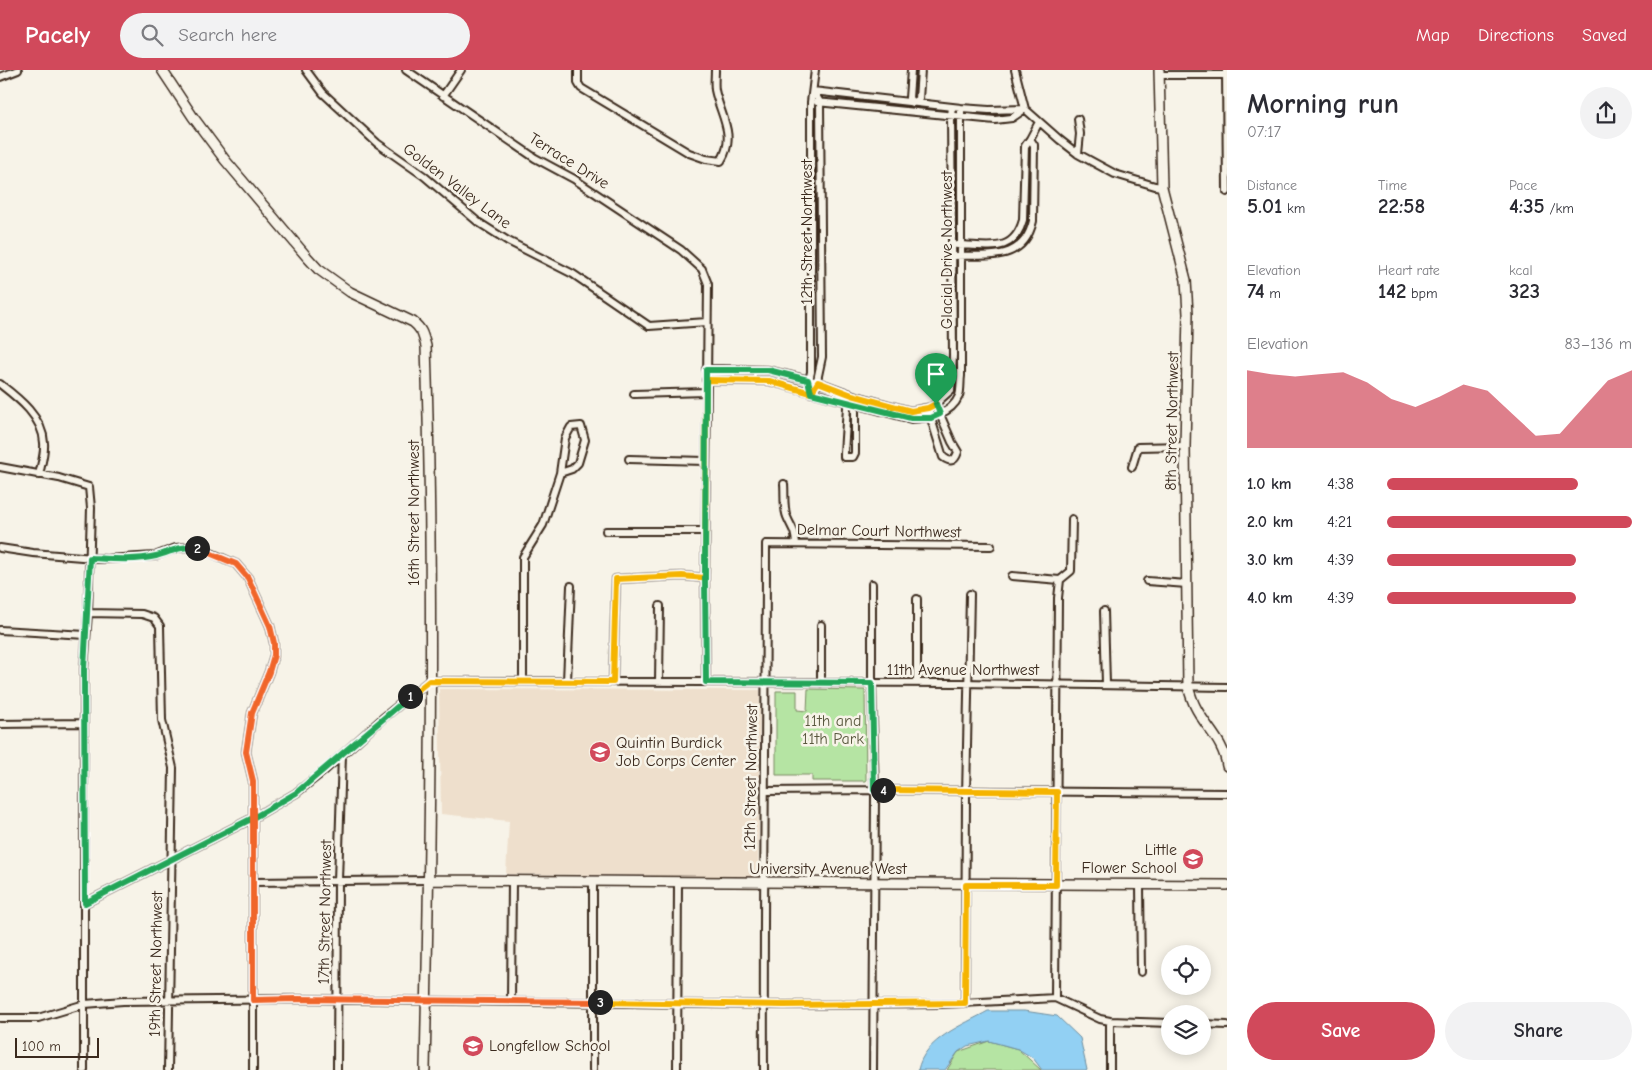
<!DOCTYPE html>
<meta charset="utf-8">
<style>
body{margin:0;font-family:"Comic Neue",sans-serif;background:#f2f2f3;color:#2b2b33;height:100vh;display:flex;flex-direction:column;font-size:19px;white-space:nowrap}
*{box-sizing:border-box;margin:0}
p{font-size:16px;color:#7c7c81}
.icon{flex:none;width:28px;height:28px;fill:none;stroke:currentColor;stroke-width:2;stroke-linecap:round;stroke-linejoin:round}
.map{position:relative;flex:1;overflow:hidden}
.sheet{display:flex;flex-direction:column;background:#fff;width:425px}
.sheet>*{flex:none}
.fabs{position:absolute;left:1161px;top:875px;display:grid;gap:10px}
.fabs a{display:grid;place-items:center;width:50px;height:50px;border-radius:50%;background:#fff;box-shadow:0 2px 12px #0003;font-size:25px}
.scale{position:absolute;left:15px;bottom:12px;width:84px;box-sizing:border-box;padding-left:5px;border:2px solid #3b2a1e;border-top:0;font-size:14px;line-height:18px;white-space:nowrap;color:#3b2a1e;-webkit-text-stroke:4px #f7f3e8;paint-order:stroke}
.pin{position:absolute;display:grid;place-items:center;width:42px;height:42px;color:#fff;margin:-51px -21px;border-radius:50% 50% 50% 0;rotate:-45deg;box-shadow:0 0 5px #0007}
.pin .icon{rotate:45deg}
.km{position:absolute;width:25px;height:25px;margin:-12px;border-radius:50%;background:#222;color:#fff;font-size:14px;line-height:25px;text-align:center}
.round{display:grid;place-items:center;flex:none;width:52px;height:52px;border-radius:26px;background:#f2f2f3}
.headline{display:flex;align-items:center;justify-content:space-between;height:85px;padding:0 20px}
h1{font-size:28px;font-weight:700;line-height:38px}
.metrics{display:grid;grid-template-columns:repeat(3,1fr);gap:8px;height:85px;padding:5px 20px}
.metrics div{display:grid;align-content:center}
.metrics b{font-size:21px;font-weight:700}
.metrics small{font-size:14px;font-weight:400}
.metrics p{font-size:14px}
.chart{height:140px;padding:10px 20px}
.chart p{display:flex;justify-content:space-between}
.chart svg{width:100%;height:90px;margin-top:5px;fill:#d1495b;opacity:.7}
.action{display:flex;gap:10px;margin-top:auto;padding:10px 20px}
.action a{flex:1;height:58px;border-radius:30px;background:#d1495b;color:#fff;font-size:20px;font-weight:700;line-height:58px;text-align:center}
.action a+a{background:#f2f2f3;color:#2b2b33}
ul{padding:0 20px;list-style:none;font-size:16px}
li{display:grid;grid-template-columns:80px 60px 1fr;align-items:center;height:38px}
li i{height:12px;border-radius:6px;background:#d1495b}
header{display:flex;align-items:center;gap:30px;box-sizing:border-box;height:70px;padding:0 25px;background:#d1495b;color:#fff}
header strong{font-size:24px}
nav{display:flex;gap:28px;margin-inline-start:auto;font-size:18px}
.search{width:350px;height:45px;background:#f2f2f3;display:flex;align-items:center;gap:12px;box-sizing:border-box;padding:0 18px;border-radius:28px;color:#7c7c81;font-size:19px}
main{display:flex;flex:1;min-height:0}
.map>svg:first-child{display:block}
.built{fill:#eedfcc}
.green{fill:#b5e4a3;stroke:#788760}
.water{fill:#92d0f3;stroke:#6f8e9e}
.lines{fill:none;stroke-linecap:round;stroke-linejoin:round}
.street-casing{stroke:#3b2a1e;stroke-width:10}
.secondary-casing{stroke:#3b2a1e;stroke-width:12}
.street{stroke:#f7f3e8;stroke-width:6}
.secondary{stroke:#f7f3e8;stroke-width:9}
.split-1-casing{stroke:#fff;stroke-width:10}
.split-2-casing{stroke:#fff;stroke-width:10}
.split-3-casing{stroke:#fff;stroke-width:10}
.split-4-casing{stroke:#fff;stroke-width:10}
.split-5-casing{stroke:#fff;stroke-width:10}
.split-1{stroke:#f5b400;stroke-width:6}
.split-2{stroke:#22a559;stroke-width:6}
.split-3{stroke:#f0652b;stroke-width:6}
.split-4{stroke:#f5b400;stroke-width:6}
.split-5{stroke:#22a559;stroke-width:6}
.labels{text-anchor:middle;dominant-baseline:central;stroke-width:5;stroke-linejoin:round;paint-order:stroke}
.street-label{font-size:16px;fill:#3b2a1e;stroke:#f7f3e8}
.park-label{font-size:16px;fill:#5a583f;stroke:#f7f3e8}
.poi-label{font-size:16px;fill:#3b2a1e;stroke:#f7f3e8;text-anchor:start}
</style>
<header>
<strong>Pacely</strong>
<div class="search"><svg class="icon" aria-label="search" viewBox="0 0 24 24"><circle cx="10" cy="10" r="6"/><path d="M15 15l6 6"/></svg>Search here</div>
<nav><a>Map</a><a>Directions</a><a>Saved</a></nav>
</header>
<main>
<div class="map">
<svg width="1227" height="1000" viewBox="0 0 1227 1000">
<rect width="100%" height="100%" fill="#f7f3e8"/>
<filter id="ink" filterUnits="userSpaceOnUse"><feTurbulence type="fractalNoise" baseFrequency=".02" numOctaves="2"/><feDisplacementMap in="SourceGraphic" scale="10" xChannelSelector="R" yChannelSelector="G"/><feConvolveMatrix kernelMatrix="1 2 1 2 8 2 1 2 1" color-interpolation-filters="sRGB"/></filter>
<g filter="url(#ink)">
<path class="built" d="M439,619L760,620L758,807L506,804L509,751L441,744Z"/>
<path class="green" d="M808,619L865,620L866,711H812V705H776V621H797V640L807,641Z
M989,971L1018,979L1041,1000H947L958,982Z"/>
<path class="water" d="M988,941H1024L1057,946L1080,968L1087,1000H1042L1033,988L1018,979L989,971L967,976L958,982L945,1000H918C924,969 963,955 988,941Z"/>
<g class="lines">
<g class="street-casing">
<path id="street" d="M306,0L323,23L377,73L424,106L478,152L508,171L573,204L649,256L707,252
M406,0L535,88L574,109L681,180L702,199L708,214L705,508L706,612
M578,0V13L581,18L689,83L706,89L721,91C737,65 720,45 715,20C714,14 715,6 715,0
M911,0L909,28L913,33
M1015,0L1025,39L1060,70L1078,84L1115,104L1155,116L1162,117
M1226,0L1227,122
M1159,5H1226
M0,7L18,0
M813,21L820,32L822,287L816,315
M813,21L961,38L989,40L1025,39
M443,26L461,0
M817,32L995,50L1012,48L1025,39
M913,33L919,29L921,0
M1078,84L1080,64L1078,49
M957,175C986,175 1013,186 1023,150L1025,76L1030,69L1039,52
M951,186C986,184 1023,194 1033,151L1034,75L1030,69
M706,299L768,300L818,312L853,325L911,341L932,337L951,320L953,285L951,46L952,37
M706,310L769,311L911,349C929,348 951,345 959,326C961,320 960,312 961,306V38
M0,314C18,328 43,347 44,373C45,383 41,395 39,405
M811,323L809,310L811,302V32L815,0
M634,324L706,322
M852,333L855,340V383L853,387H844V383L847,337Z
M928,339L943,387C951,393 955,391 958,382L952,372L936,335
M581,356L585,370L578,393L572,399L560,403L565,368L571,357Z
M629,389L705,391
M0,397L59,408L89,417L91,438L88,543L84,599V1000
M1132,397L1138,377L1185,376
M784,414C785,424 783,437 787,447C792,459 795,459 796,474
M606,461H705
M0,478L33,483L106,489L155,486L176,478L188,477L202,479L236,494L248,508L270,556L274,573V585L269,602L252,643L246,682L253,711V1000
M1012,506L1060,510
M1147,511L1187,514
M872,514V613L875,727L873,1000
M1104,541L1106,614
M88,543L142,544L154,548L160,556L162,650L173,698L168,1000
M0,560L86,565
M523,611V487L543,455L560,403
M567,611L571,516
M613,612L616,509L682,506L705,508
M659,612L660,536
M821,613V555
M917,613V529
M0,654L84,653
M766,721L874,720L1227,723
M254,812L428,810
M1140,816L1141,902
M85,833L253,748L296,723L324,701L383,648L429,611L960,613L1227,617
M1055,928L1058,528L1060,510L1071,501L1072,449
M511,931L512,811
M965,933L966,727L970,524
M0,948H38L85,934L123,931L297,929L784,935L942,934L1055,928L1100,949L1110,951L1170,953
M1110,951V1000
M1202,954L1227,955
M337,1000L338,811L342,685
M593,1000V812
M677,1000L678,812
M764,1000C763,824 766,649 766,474L991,476"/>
</g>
<g class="secondary-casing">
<path id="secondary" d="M162,0L193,47L225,90L307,187L318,199L350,222L413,252C422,259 423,265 426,276C434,517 430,759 425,1000
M1159,0L1162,117L1186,210L1188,244L1185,376L1188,617C1190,623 1192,630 1195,636C1205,657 1224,671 1227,696
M428,810L1227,815"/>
</g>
<use href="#street" class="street"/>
<use href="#secondary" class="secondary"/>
</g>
</g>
<g class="lines" filter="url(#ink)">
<g class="split-1-casing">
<path id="split-1" d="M410,626L429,611L613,612L616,509L682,506L705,508L706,310L769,311L811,323L818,312L852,325L911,341L928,338L936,334"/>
</g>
<g class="split-2-casing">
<path id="split-2" d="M197,478C179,475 172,482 156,486C135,491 111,489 90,488L84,599L85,833L253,748L296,723L410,626"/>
</g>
<g class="split-3-casing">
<path id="split-3" d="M197,478L236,494L248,508L270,556L274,573V585L269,602L252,643L246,682L253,711V930L297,929L600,932"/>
</g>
<g class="split-4-casing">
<path id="split-4" d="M600,932L784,935L965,933L966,815H1056L1057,722L883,720"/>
</g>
<g class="split-5-casing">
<path id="split-5" d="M883,720H874L872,613L706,612L705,508L706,300H768L808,310L811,323L911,348H931L940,344L936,334"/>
</g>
<use href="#split-1" class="split-1"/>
<use href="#split-2" class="split-2"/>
<use href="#split-3" class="split-3"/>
<use href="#split-4" class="split-4"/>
<use href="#split-5" class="split-5"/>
</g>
<defs>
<g id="university-disc" transform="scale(1.125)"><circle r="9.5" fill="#d1495b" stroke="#f7f3e8"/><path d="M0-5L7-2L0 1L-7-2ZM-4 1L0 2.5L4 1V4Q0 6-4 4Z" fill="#fff"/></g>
<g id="school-disc" transform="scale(1.125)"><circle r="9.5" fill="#d1495b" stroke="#f7f3e8"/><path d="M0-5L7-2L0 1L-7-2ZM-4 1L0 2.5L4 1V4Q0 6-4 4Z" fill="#fff"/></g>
</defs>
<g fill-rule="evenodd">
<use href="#university-disc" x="600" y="682"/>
<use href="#school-disc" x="1193" y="789"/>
<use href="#school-disc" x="473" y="976"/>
</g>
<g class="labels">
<g class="street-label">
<text transform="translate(569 91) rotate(32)">Terrace Drive</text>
<text transform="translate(457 116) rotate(37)">Golden Valley Lane</text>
<text transform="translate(807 162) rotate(-90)">12th Street Northwest</text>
<text transform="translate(947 180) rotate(-90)">Glacial Drive Northwest</text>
<text transform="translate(1172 351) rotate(-89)">8th Street Northwest</text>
<text transform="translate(414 443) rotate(-90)">16th Street Northwest</text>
<text transform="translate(879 461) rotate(1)">Delmar Court Northwest</text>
<text x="963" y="600">11th Avenue Northwest</text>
<text transform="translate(751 707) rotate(-89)">12th Street Northwest</text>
<text x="828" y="799">University Avenue West</text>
<text transform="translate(325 842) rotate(-89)">17th Street Northwest</text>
<text transform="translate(156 894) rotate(-89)">19th Street Northwest</text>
</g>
<g class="park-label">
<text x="833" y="651">11th and<tspan x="833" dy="18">11th Park</tspan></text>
</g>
<g class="poi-label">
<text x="616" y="673">Quintin Burdick<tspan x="616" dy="18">Job Corps Center</tspan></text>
<text x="1177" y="780" text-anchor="end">Little<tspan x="1177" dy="18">Flower School</tspan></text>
<text x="489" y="976">Longfellow School</text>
</g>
</g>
</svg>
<div class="fabs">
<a><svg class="icon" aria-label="locate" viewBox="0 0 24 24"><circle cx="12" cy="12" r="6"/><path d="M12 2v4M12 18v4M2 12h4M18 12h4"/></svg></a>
<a><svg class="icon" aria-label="layers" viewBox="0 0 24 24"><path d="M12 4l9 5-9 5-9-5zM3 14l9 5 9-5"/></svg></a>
</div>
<div class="scale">100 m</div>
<div class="pin" style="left:936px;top:334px;background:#1e9e55"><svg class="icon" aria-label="arrive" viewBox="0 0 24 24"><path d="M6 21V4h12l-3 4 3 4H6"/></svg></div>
<b class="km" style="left:410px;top:626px">1</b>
<b class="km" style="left:197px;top:478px">2</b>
<b class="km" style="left:600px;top:932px">3</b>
<b class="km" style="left:883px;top:720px">4</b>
</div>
<section class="sheet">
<div class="headline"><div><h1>Morning run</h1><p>07:17</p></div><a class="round"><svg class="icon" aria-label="share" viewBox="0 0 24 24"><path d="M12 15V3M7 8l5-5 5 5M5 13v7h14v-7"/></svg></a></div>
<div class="metrics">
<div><p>Distance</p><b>5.01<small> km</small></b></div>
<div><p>Time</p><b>22:58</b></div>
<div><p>Pace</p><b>4:35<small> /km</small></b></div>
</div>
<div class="metrics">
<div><p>Elevation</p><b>74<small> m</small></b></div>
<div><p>Heart rate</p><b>142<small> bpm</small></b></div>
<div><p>kcal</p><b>323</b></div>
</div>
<div class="chart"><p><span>Elevation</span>83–136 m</p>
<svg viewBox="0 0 160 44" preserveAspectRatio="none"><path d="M0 44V6L10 8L20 9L30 8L40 7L50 12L60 20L70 24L80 19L90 13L100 16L110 27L120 38L130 37L140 24L150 11L160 6V44z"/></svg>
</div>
<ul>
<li><b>1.0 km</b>4:38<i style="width:78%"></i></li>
<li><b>2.0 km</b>4:21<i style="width:100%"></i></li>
<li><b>3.0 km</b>4:39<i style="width:77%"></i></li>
<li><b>4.0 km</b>4:39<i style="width:77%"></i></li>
</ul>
<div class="action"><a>Save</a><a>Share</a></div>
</section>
</main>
